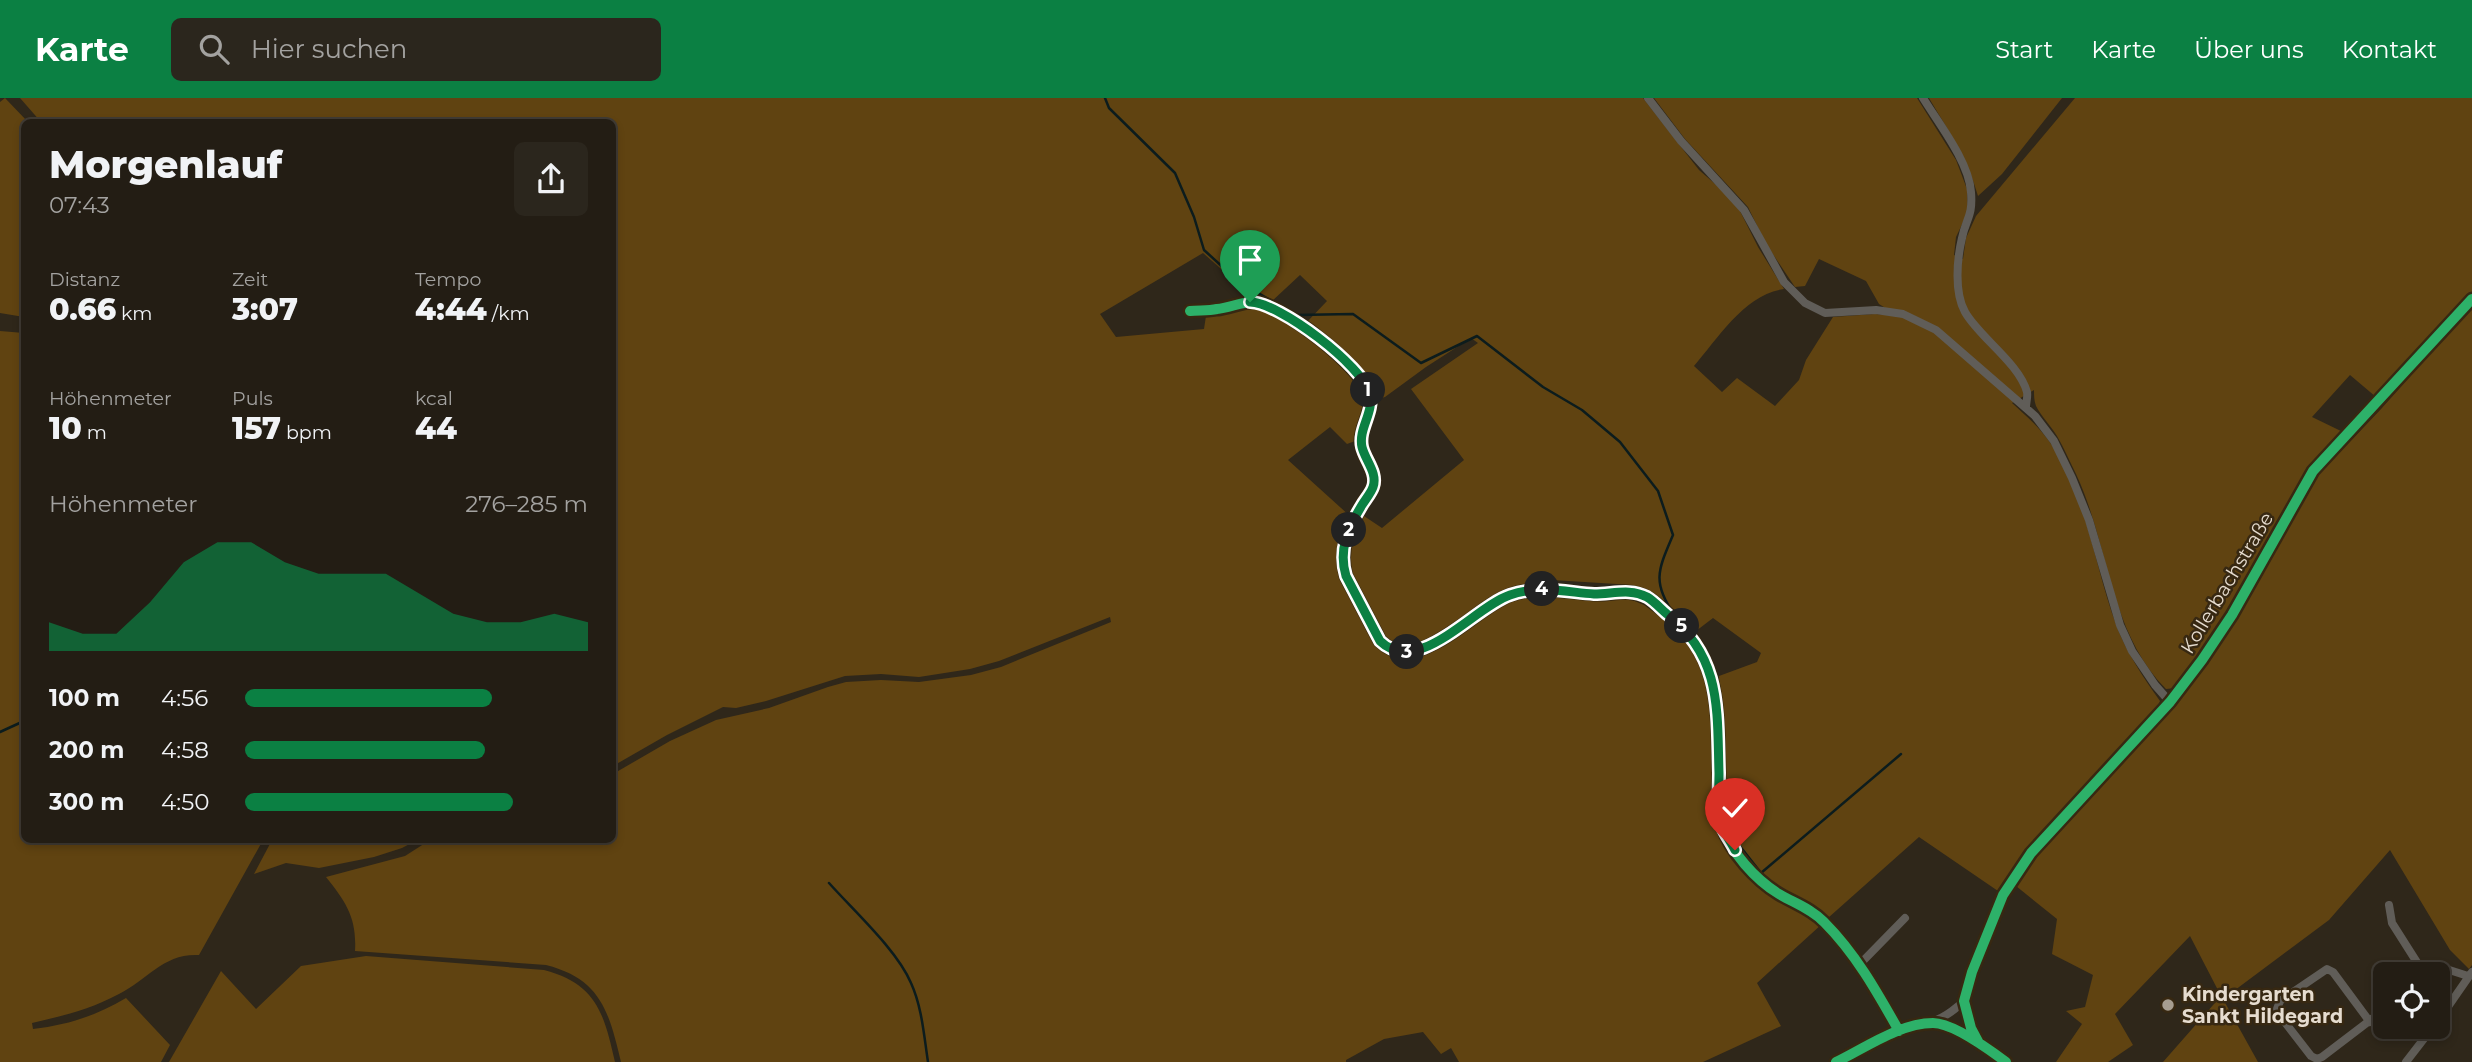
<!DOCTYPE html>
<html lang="de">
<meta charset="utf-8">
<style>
body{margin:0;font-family:Montserrat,sans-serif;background:#2b261d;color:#f1f3f6;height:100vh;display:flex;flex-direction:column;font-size:26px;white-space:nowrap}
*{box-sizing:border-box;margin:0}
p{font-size:23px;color:#a3a2a0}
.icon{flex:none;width:38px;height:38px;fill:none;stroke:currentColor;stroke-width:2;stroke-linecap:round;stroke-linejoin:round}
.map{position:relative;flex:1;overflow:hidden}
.details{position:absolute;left:21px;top:21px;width:595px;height:724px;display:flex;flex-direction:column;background:#231d14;border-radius:10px;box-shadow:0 4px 10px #0003,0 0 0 2px #403b34}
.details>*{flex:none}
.fabs{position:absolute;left:2373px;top:864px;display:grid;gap:14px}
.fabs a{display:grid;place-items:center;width:77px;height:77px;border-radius:10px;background:#231d14;box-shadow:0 4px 10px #0003,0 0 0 2px #403b34;font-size:35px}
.pin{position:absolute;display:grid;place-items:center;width:60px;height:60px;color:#fff;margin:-72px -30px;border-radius:50% 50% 50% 0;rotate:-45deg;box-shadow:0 0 7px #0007}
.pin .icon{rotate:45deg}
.km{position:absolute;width:35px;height:35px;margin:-18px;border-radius:50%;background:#222;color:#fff;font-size:19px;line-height:35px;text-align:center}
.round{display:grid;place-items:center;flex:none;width:74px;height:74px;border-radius:10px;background:#2b261d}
.overview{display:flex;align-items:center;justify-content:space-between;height:119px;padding:0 28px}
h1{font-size:38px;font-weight:800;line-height:52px}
.figures{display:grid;grid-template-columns:repeat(3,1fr);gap:10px;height:119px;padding:7px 28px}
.figures div{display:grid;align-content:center}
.figures b{font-size:30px;font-weight:800}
.figures small{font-size:19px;font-weight:400}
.figures p{font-size:19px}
.chart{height:196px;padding:14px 28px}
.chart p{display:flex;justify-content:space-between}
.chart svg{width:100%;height:126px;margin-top:7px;fill:#0b8043;opacity:.7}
ul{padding:0 28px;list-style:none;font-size:23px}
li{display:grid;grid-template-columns:112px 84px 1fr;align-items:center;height:52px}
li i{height:18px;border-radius:9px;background:#0b8043}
header{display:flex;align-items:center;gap:42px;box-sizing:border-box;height:98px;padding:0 35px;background:#0b8043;color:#fff}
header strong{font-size:33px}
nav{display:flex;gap:38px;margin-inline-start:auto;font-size:24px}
.search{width:490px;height:63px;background:#2b261d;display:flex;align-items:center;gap:18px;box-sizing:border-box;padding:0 24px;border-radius:10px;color:#a3a2a0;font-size:26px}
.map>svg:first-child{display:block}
.green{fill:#604311}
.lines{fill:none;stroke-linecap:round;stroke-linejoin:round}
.stream{stroke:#0c1c1d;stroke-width:2.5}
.street{stroke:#605d58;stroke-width:8}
.cycleway-casing{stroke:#372812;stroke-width:15}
.cycleway{stroke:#2db169;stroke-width:10}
.route-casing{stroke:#fff;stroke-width:14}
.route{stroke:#0b8043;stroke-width:9}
.poi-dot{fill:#a69d90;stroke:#372812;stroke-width:2.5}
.labels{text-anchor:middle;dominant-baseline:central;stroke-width:5;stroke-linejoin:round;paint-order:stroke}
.street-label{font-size:19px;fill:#e6dccf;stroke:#372812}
.poi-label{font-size:19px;font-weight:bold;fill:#e6dccf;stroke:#372812;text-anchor:start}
</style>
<header>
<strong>Karte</strong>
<div class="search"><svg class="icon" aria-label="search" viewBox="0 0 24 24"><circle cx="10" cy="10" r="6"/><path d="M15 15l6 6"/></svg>Hier suchen</div>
<nav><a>Start</a><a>Karte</a><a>Über uns</a><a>Kontakt</a></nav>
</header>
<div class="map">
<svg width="2472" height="964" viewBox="0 0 2472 964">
<rect width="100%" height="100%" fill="#2f271a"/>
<path class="green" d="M5,0L28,24H24V219L0,215V4Z
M20,0H1643L1699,72L1729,98L1740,113L1758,149L1784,191C1745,196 1718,240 1694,268L1722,294L1737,280L1775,308L1799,282L1806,262L1833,219L1875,216L1898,218L1879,206L1866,183L1819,161L1805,188L1795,189L1766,146L1748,109L1685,41L1654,0H1917L1956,62L1967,91L1968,114L1956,139L1954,157L1963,161L1966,140L1976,118L2075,0H2472V196L2376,299L2350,277L2312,319L2343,334L2310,369L2227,515L2176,590L2166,591C2109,534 2109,446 2076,376C2070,364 2064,350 2057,338C2051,328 2041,318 2036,308C2034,303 2034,297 2034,292L2012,305C2025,317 2038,328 2049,343C2087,395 2094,469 2117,529C2127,555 2143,579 2160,603L2157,610L2050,728L1998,793L1919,739L1828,820C1778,789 1739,773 1723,710L1719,578L1757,564L1761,555L1713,520L1696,533L1631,492L1633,487L1552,482L1506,494L1434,542L1419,549L1397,550L1382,541L1349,477L1345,452L1356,424L1359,425L1364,418L1382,430L1464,362L1411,291L1478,245L1471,240L1426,269L1385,299L1377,301C1370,296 1368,283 1362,276L1306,225L1327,203L1300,177L1271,204L1253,199L1203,155L1100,216L1116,239L1204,231L1206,218C1217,215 1248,205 1258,206C1282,209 1362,276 1366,300C1368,314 1362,328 1358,342L1347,346L1330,329L1288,362L1351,419C1341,440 1335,456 1342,478C1351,495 1374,547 1388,554C1399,560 1410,558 1421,555L1509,500L1532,495L1545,494L1597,501H1630L1644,507L1680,533L1699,557L1709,582L1714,609L1718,730L1752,783L1809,815L1822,826L1757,885L1781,928L1703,964H1459L1451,950L1441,956L1423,934L1384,941L1346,962V964H621C609,914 601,881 546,867L355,853C357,820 346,804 326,779L405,758L430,742H612L613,676L670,643L716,622L769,610L828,589L846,584L881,582L919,584L971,577L1001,569L1111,524L1110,519L999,563L970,571L919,579L881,576L845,578L766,603L736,610L723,609L667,637L613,668L612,24H146L144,21L137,24H41Z
M1929,0H2062L2002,76L1978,98C1968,62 1948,32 1929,0Z
M2472,208V867L2469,871L2450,852L2390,752L2329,822L2223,901L2258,964H2163L2221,898L2190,838L2115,916L2133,947L2108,964H2056L2082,926L2066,913L2085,909L2093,877L2052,856L2057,821L2016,788L2036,757L2055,734L2174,607L2206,566L2238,519L2318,377L2381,311Z
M0,233L24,235V742H263L199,857C164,855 148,881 119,896C91,911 63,918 32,925L33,931C67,927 96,918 126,900L170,947L161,964H0Z
M272,742H417L402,750L374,759L319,770L286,765L254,776Z
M366,858L544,872C597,886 604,916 615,964H169L221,873L256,911L301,868Z"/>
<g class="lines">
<path class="stream" d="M1105,0L1109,10L1175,75L1194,119L1204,152L1238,183L1295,217L1353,216L1421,265L1477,238L1543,289L1582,312L1620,344L1658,393L1673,437C1659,470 1651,484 1674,516
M1546,486C1563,488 1579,490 1596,490C1621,491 1636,484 1658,502
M1701,547L1707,556
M1721,609L1725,707L1728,725L1739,747L1761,775L1901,656
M0,634L24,623
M829,785C854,813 897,852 911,885C922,909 924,938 928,964"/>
<path class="street" d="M1648,0L1681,43L1744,112L1784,184L1805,205L1825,215L1876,212L1903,216L1936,232L2035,318L2054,343L2072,380L2089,422L2120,527L2132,553L2155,587L2170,604
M1923,0C1939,26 1969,64 1971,94C1973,119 1966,120 1962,140C1957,161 1954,194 1965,214C1979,239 2019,265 2027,294C2028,298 2026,305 2026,309
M1190,213C1199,212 1208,213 1217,211C1230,210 1245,202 1258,204C1285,209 1365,271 1370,298C1373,315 1360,328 1361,345C1362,359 1375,370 1374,385C1373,391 1368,398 1364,403C1350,427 1338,450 1346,478L1380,543C1418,580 1475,509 1510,497C1538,487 1566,494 1594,496C1612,497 1629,490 1646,499C1654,503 1660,510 1667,515C1722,559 1717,611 1719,675C1719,692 1717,711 1722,727C1730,754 1756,782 1779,796C1794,805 1812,811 1824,824C1856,856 1877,894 1899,933
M2389,807L2392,825L2425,877
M1860,866L1905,820
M2426,877L2440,869L2468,878
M2438,923L2472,874
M2370,924L2333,874L2327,871L2280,903L2277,911L2280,918L2311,958L2317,961L2322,959L2385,911
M1935,925L1979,945L2006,964
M1979,945L1971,930L1964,903L1972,874L2003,797L2031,755L2170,604L2202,562L2232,517L2313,373L2472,201
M1836,964C1857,954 1878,940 1901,933C1931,922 1938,927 1964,903
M2406,964L2433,929"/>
<g class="cycleway-casing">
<path id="cycleway" d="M1190,213C1199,212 1208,213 1217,211C1230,210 1245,202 1258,204C1285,209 1365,271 1370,298C1373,315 1360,328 1361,345C1362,359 1375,370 1374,385C1373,391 1368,398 1364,403C1350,427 1338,450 1346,478L1380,543C1418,580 1475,509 1510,497C1538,487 1566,494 1594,496C1612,497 1629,490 1646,499C1654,503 1660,510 1667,515C1722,559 1717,611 1719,675C1719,692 1717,711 1722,727C1730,754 1756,782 1779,796C1794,805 1812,811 1824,824C1856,856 1877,894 1899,933
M1979,945L1971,930L1964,903L1972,874L2003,797L2031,755L2170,604L2202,562L2232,517L2313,373L2472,201
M1836,964C1865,950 1900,925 1933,925C1953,925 1990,952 2006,964"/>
</g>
<use href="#cycleway" class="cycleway"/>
</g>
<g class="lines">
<g class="route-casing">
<path id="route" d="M1250,204C1279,204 1363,268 1370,296C1374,315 1358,331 1362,349C1365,362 1378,375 1373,389C1371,395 1365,402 1362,407C1348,430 1338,452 1346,478L1380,543C1418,580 1474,509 1510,497C1538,487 1566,494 1594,496C1613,496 1630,490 1647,499C1654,503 1661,511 1667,516C1722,559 1717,612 1719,675C1719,692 1717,713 1722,729C1725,736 1731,744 1735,752"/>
</g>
<use href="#route" class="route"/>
</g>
<circle class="poi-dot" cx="2168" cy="907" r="7"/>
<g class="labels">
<g class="street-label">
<text transform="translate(2227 485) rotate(-59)">Kollerbachstraße</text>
</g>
<g class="poi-label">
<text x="2182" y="896">Kindergarten<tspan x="2182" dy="22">Sankt Hildegard</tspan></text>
</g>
</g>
</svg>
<div class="fabs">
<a><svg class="icon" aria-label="locate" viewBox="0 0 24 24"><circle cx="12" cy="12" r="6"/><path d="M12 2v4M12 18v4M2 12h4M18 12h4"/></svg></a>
</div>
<div class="pin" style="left:1250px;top:204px;background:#1e9e55"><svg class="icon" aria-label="arrive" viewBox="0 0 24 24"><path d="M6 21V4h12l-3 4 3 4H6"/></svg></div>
<div class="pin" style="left:1735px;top:752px;background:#d93025"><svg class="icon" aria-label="check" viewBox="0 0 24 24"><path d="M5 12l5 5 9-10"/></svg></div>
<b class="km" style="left:1368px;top:292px">1</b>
<b class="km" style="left:1349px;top:432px">2</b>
<b class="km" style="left:1407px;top:554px">3</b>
<b class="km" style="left:1542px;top:491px">4</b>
<b class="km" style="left:1682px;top:528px">5</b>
<section class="details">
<div class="overview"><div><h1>Morgenlauf</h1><p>07:43</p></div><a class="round"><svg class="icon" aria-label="share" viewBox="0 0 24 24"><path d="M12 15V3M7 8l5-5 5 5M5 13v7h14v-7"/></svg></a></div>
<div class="figures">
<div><p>Distanz</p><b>0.66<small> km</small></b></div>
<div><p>Zeit</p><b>3:07</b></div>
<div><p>Tempo</p><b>4:44<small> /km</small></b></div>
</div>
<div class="figures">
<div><p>Höhenmeter</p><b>10<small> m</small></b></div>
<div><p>Puls</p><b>157<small> bpm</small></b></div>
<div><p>kcal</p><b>44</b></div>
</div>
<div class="chart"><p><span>Höhenmeter</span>276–285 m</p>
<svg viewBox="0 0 160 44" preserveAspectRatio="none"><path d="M0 44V34L10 38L20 38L30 27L40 13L50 6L60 6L70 13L80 17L90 17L100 17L110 24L120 31L130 34L140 34L150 31L160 34V44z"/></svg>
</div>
<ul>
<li><b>100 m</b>4:56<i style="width:72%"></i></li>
<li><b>200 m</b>4:58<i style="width:70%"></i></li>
<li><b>300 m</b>4:50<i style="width:78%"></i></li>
</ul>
</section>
</div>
